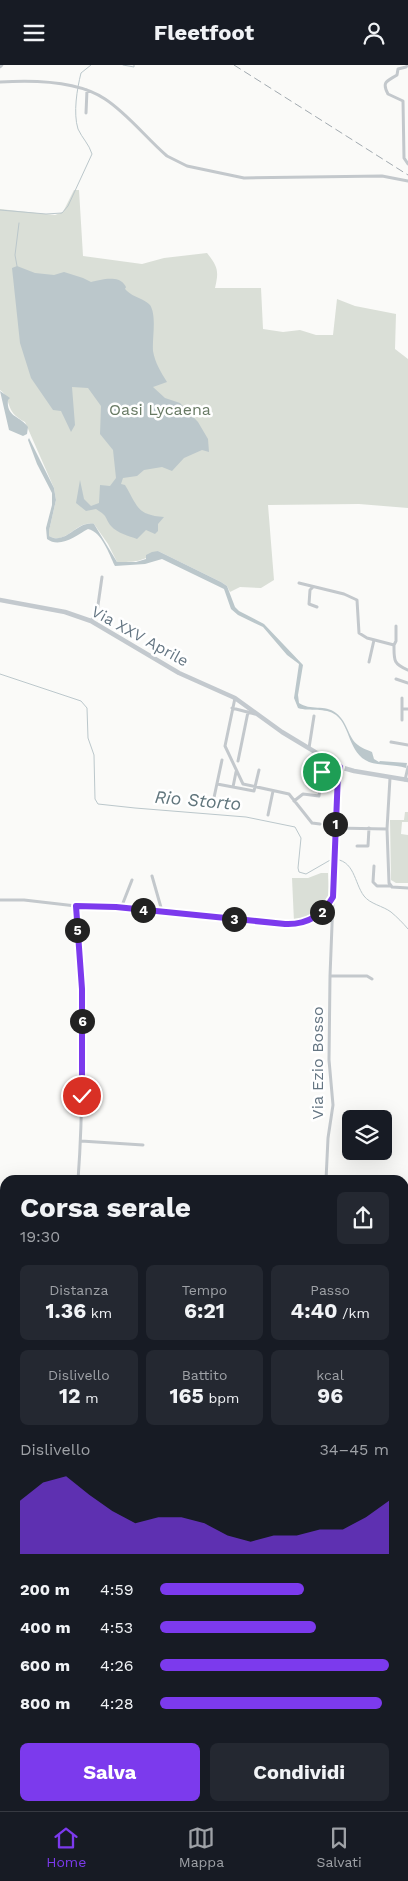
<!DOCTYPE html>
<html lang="it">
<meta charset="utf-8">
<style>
body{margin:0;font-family:"Work Sans",sans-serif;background:#242831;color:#f1f3f6;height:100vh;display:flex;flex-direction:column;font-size:19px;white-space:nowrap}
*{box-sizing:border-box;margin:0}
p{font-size:16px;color:#9ea1a6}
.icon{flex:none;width:28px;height:28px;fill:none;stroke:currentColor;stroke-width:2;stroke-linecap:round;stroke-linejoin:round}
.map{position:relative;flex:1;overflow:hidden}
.panel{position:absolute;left:0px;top:1110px;width:409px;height:636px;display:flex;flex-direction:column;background:#171b24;border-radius:15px 15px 0 0;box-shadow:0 5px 20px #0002}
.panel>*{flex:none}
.controls{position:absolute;left:342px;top:1045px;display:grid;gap:10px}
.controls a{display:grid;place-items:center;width:50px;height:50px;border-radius:8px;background:#171b24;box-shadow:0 5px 20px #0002;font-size:25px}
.pin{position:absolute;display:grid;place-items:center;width:42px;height:42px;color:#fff;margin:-21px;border:2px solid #fff;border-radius:50%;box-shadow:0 1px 5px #0007}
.km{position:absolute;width:25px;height:25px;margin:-12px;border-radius:50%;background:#222;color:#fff;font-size:14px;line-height:25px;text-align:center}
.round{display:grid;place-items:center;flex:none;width:52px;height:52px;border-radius:8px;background:#242831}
.head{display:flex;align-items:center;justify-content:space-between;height:85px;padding:0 20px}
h1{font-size:28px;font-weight:700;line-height:38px}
.metrics{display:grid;grid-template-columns:repeat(3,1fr);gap:8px;height:85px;padding:5px 20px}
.metrics div{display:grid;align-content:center;border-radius:8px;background:#242831;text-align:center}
.metrics b{font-size:21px;font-weight:700}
.metrics small{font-size:14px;font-weight:400}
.metrics p{font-size:14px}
.chart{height:140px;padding:10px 20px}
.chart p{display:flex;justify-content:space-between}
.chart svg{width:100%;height:90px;margin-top:5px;fill:#7c3aed;opacity:.7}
.button{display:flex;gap:10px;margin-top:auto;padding:10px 20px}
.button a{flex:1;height:58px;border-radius:8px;background:#7c3aed;color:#fff;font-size:20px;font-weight:700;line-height:58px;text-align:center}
.button a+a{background:#242831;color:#f1f3f6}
ul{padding:0 20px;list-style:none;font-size:16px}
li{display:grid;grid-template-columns:80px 60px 1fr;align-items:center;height:38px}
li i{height:12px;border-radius:6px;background:#7c3aed}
header{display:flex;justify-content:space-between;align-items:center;height:65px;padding:0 20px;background:#171b24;font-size:22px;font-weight:700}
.tab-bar{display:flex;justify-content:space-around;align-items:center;height:70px;border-top:1px solid #363941;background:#171b24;font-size:14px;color:#9ea1a6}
.tab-bar a{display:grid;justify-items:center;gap:2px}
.tab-bar .selected{color:#7c3aed}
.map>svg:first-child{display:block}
.built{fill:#e8e9e9}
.green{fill:#dadfd7}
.water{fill:#bbc7cb}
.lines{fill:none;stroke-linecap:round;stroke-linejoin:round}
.stream{stroke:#bbc7cb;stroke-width:1}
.minor{stroke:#c3c8cc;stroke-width:3}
.tertiary{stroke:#c3c8cc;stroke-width:4.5}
.secondary{stroke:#c3c9ce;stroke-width:4.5}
.primary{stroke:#c3c9ce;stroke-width:5}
.rail{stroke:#a2aab0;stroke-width:1;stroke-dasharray:8 4;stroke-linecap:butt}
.route-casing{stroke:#fff;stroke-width:10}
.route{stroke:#7c3aed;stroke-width:6}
.labels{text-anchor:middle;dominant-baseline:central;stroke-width:5;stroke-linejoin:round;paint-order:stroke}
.park-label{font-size:16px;fill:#687a64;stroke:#fff}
.street-label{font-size:16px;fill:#657683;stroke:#fff}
.water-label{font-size:18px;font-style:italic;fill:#60757c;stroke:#fff}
</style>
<header><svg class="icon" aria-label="menu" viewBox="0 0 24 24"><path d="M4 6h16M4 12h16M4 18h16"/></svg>Fleetfoot<svg class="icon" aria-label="person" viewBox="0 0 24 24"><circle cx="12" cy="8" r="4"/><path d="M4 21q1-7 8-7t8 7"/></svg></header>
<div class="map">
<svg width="408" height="1746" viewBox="0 0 408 1746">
<rect width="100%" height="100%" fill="#fafaf8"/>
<path class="built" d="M404,1640L408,1641L406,1746H382L381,1741H404Z"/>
<path class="green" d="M74,125H79L83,191L142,199L164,193L207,188C218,202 219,206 215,223H261L263,264L283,267L300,265L316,270H333L337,234L355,241L396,249L395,284L408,294V443L359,439L268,440L274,515L261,523L240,522L230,527L227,521L221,517L158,486C142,497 135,497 117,497L108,479L94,459C77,454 66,481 49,471V466L56,435L54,423L25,357C3,346 13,334 0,325V144L55,150L63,147Z
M405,747H408V757H402L401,769L408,770V818H396L391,815L390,755H404Z
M321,808H328C328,816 330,825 329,833C327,848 307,855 294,857L292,813H308Z"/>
<path class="water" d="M17,201L35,208L54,210L64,207L83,213L91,217C100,215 117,210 124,219C129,225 122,221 127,226C133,232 145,234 150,240C157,251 152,273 153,286C155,298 161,307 167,317L153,322L165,333L180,338L198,357L208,374L209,387L202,385L184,393L172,406L162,402L144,405L137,411L123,413L121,419L125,420C138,442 137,450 164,452L158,459V466L155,469L146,465L137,474C129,471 117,468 111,461C104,452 109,452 96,444L86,446L76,438L80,415L84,434L91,441L99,438L100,420L110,421L116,413L113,385L100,369L101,341L88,323L72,322L75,360L71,367L61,346L53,345L31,313L20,278L12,203Z
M0,326L10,333L8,335C6,352 20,351 28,362L27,369L23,371L9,365Z
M29,373L54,423L56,435L49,466V471C66,481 77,455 94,459L117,497H136L146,494V490L152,487L158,486L221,517L227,521L235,542L239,546L264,559L303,600L298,630L299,638C310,646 325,639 336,648C348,657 348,673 358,680C361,683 368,685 372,687L374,694L379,697L380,696L407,698L406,703C394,699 380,701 369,697C348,688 351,662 336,650C325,642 310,647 298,643L294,633L299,599L287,590L263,562L238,550L231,544L224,524L162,494L145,499L115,501C109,489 102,467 88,464C77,470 60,484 47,474L46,463L52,440V428L37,399L28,375Z"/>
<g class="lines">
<path class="stream" d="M123,0L134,2V0
M0,145L46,149L62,148L68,141L92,89C89,79 82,73 78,64C73,48 77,24 81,8L91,0
M17,201L15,190L19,158
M0,609L81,636L87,643L88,673L94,690L95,734L98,739L135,743L246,752L295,762L301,773L298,803L299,807L306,809L332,794C355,794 354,818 364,831C370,839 383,841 391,847C397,852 403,858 408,864
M0,1629L5,1628"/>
<path class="minor" d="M408,0L406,2L398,4L397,10C388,16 381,16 388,29L403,36L404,93L408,99
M0,17C32,15 77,15 105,34C128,49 146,73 167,91L187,101L244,113L382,111L408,116
M86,48L87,25
M299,518L344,529L357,535L359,568L367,573L394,580C394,595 393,599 408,605
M313,522L310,525L309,539L317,542
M91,556L97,547L102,512
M394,580L396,576V561
M369,597L374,575
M396,614L408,618
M235,633L225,681L243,719L289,729L312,758L320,759
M232,643L255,649
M402,644H408
M402,655V633
M391,677L408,680
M309,683L314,651
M238,696L248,647
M236,707L233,722L254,726L259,705
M390,713L387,764L389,818L392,822L408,823
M405,715L408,702
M217,719L233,722
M294,736L303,729L319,731L322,707L320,702L324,693
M212,742L222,695
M268,750L273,726
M335,763L387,764
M357,781H368L369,763
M374,801L373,817L377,821H390
M152,811L162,846
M0,835H24L76,841L116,842L293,859C311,858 324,849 333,833
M76,841C82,932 85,1023 78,1115
M121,843L132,815
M330,911H367L372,914
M81,1076L143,1080
M326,1115L328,1073L333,1040L329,995L330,911L338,708L340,702
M0,1162H5
M404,1162H408
M0,1572H5"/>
<path class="tertiary" d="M0,1L1,0"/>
<path class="secondary" d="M0,535L65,547L91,556L179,608L235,633L282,667L340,702L354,706L408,715
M0,1277L5,1287
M0,1467L5,1475
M201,1741L206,1746"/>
<path class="primary" d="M404,1629L408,1630
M107,1741V1746"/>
<path class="rail" d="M234,0L408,110"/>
</g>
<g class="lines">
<g class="route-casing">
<path id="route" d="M82,1031V924L76,841L116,842L285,859C307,860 322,851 333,832L338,708L340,702L324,693L320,702L322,707"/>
</g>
<use href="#route" class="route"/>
</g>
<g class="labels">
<g class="park-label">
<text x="160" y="344">Oasi Lycaena</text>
</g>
<g class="street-label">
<text transform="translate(140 571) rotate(29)">Via XXV Aprile</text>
<text transform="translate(317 998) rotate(-90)">Via Ezio Bosso</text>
</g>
<g class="water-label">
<text transform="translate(198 735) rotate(5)">Rio Storto</text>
</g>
</g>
</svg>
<div class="controls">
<a><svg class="icon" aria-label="layers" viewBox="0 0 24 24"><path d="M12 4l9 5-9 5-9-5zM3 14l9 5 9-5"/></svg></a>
</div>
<div class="pin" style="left:322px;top:707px;background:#1e9e55"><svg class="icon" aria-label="arrive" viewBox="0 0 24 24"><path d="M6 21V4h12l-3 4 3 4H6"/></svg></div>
<div class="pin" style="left:82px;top:1031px;background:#d93025"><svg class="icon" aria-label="check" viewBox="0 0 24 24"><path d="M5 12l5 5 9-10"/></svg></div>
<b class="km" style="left:335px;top:759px">1</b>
<b class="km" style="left:322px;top:847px">2</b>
<b class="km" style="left:234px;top:854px">3</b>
<b class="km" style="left:143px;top:845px">4</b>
<b class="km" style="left:77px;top:865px">5</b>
<b class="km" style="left:82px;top:956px">6</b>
<section class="panel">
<div class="head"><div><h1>Corsa serale</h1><p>19:30</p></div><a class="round"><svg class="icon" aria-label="share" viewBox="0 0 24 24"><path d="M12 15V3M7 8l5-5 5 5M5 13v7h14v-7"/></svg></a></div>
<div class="metrics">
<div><p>Distanza</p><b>1.36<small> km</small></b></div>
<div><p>Tempo</p><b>6:21</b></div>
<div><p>Passo</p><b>4:40<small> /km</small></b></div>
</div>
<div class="metrics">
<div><p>Dislivello</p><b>12<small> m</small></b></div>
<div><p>Battito</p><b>165<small> bpm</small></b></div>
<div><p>kcal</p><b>96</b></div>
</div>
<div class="chart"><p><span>Dislivello</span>34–45 m</p>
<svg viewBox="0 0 160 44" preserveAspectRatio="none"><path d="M0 44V18L10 9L20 6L30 15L40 23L50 29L60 26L70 26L80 29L90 35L100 38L110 35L120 35L130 32L140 32L150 26L160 18V44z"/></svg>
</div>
<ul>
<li><b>200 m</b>4:59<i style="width:63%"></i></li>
<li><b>400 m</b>4:53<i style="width:68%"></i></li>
<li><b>600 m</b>4:26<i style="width:100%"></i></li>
<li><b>800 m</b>4:28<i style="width:97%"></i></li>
</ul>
<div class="button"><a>Salva</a><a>Condividi</a></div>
</section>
</div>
<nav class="tab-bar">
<a class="selected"><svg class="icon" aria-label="home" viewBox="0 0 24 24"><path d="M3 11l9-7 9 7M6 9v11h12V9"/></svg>Home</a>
<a><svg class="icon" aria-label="map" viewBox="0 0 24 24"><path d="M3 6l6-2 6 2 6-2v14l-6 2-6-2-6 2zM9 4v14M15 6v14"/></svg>Mappa</a>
<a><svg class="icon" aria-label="saved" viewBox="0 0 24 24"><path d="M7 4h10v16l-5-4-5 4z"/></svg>Salvati</a>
</nav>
